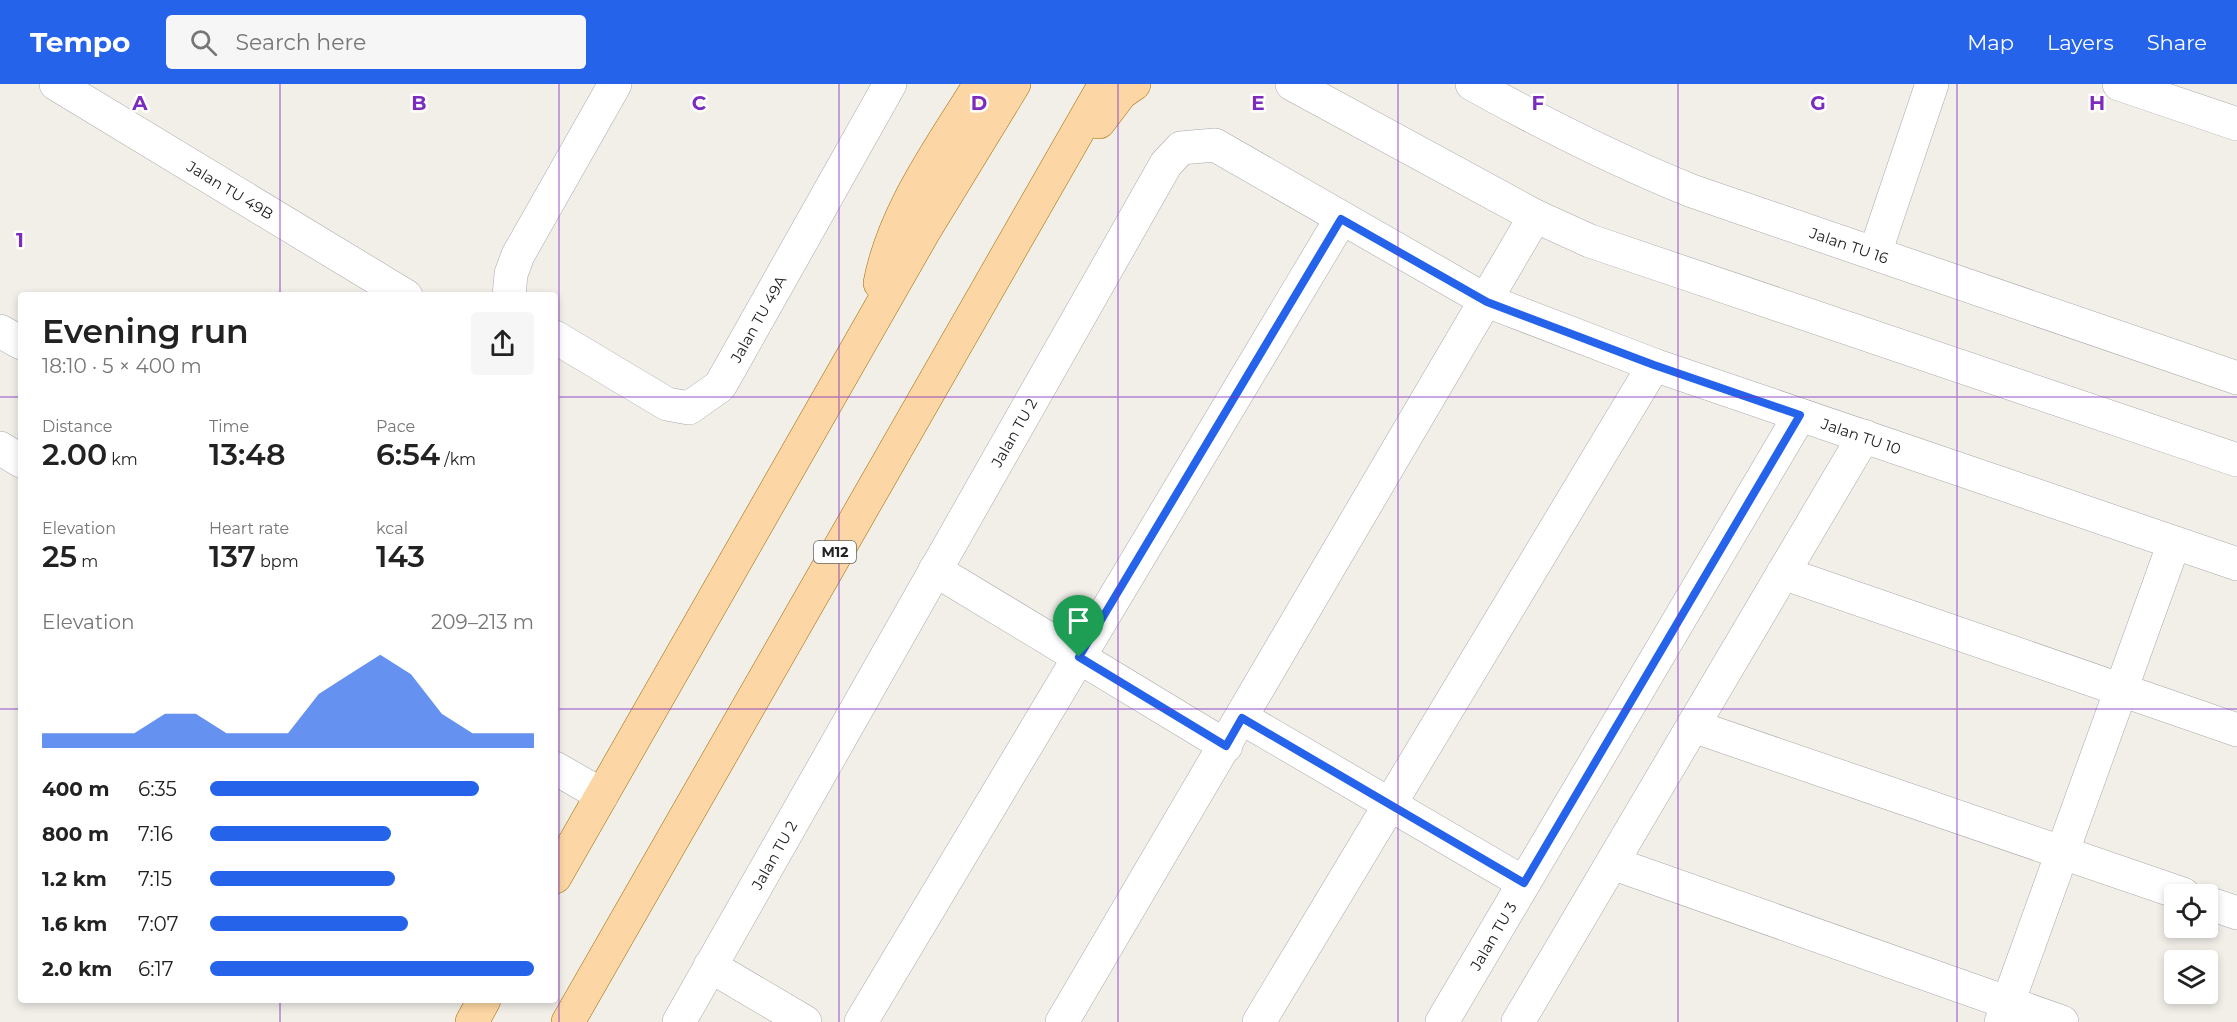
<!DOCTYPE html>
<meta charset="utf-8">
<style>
body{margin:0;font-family:Montserrat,sans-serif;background:#f6f6f6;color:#222;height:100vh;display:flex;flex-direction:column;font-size:22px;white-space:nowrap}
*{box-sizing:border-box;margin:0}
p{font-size:20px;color:#767676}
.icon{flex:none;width:33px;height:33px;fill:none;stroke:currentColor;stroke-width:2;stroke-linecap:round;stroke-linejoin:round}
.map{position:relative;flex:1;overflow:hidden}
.drawer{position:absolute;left:18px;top:208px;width:540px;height:711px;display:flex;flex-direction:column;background:#fff;border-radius:6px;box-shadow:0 3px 9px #0003}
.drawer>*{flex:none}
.fabs{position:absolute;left:2164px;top:800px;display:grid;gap:12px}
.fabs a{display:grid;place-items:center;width:54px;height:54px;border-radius:6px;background:#fff;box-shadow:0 3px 9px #0003;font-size:30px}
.pin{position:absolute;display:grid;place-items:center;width:51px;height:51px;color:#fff;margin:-62px -26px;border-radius:50% 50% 50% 0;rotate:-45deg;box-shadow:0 0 6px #0007}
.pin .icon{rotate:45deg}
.round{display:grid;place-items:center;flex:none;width:63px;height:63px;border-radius:6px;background:#f6f6f6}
.headline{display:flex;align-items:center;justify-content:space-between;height:102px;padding:0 24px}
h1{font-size:33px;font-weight:600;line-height:45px}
.figures{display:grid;grid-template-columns:repeat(3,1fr);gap:9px;height:102px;padding:6px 24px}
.figures div{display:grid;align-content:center}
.figures b{font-size:30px;font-weight:600}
.figures small{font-size:16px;font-weight:400}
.figures p{font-size:16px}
.chart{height:168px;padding:12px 24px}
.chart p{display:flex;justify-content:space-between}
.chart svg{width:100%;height:108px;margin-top:6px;fill:#2563eb;opacity:.7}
ul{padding:0 24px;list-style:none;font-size:20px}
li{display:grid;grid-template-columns:96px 72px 1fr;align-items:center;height:45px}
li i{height:15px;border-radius:8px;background:#2563eb}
header{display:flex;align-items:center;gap:36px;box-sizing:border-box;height:84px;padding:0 30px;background:#2563eb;color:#fff}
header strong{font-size:28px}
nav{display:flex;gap:33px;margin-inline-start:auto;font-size:21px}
.search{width:420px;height:54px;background:#f6f6f6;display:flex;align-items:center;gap:15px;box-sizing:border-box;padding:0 21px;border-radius:6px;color:#767676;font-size:22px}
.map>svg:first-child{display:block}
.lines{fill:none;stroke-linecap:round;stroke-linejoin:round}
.minor-casing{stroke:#a9a9a9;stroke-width:34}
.major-casing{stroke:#a06b00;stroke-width:34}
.minor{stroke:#fff;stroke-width:33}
.major{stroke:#fcd6a4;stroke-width:33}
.route-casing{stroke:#fff;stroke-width:12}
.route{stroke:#2563eb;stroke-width:8}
.grid{fill:none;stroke:#7b2cbf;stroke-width:1.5;stroke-opacity:0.55}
.labels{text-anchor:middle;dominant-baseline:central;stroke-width:5;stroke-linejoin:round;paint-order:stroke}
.shield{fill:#fff;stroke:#646464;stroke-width:1.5}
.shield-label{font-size:14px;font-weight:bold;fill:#222}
.street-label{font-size:15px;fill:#222;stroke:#fff}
.grid-label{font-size:20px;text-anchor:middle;font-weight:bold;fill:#7b2cbf;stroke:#fff;stroke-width:5;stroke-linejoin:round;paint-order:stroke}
</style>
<header>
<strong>Tempo</strong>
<div class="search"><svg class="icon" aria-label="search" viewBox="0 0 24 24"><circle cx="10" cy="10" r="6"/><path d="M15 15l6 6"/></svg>Search here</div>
<nav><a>Map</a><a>Layers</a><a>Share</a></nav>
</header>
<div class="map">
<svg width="2237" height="938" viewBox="0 0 2237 938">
<rect width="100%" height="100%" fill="#f2efe9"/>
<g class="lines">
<g class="minor-casing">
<g id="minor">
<path id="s1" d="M56,0L406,212"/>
<path d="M1292,0L1535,132L1590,157L2237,376"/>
<path id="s2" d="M1472,0C1544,40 1615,76 1692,107L2237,294"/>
<path d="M2119,0L2237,40"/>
<path d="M1875,169L1932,0"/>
<path d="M509,212L511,190L518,171L615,0"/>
<path d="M0,247L21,259"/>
<path id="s3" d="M555,253L667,320L689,324L720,302L890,0"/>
<path d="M0,364L21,377"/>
<path d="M935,486L1226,662"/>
<path d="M1783,489L2237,646"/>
<path d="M1242,634L1524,799"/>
<path d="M1693,642L2183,810"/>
<path d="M555,684L602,711"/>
<path d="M1612,779L2062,938"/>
<path d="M2208,819L2237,829"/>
<path d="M710,882L805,938"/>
<path id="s4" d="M679,938L1166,80L1181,64L1215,61L1487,217L1654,281L2237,480"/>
<path d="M861,938L1341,135"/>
<path d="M1062,938L1535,132"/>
<path d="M1259,938L1654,281"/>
<path id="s5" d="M1442,938L1800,331"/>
<path d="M1518,938L1864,352"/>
<path d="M2001,938L2174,459"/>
</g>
</g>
<g class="major-casing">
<path id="major" d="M1099,38L1121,9L1134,0
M880,199C894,126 942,62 980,0
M555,793L923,149L1014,0
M472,938L484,916
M568,938L1105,0"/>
</g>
<use href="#minor" class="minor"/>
<use href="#major" class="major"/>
</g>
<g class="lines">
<g class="route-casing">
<path id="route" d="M1341,135L1487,218L1654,281L1800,331L1524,799L1242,634L1226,662L1079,573Z"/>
</g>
<use href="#route" class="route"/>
</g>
<path class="grid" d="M280,0V212M559,0V938M839,0V938M1118,0V938M1398,0V938M1678,0V938M1957,0V938M0,313H21M555,313H2237M0,625H21M555,625H2237M280,916V938"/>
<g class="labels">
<rect class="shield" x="814" y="457" width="42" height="22" rx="4.5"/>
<g class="shield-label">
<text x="835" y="468">M12</text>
</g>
<g class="street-label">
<text stroke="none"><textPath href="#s1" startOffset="204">Jalan TU 49B</textPath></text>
<text stroke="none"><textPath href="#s2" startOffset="411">Jalan TU 16</textPath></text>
<text stroke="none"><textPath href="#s3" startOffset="268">Jalan TU 49A</textPath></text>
<text stroke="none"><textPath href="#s4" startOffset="678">Jalan TU 2</textPath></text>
<text stroke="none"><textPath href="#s4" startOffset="1754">Jalan TU 10</textPath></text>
<text stroke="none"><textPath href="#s4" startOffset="192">Jalan TU 2</textPath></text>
<text stroke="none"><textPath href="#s5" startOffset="100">Jalan TU 3</textPath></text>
</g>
</g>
<g class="grid-label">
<text x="140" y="26">A</text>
<text x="419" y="26">B</text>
<text x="699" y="26">C</text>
<text x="979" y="26">D</text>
<text x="1258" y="26">E</text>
<text x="1538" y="26">F</text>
<text x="1818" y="26">G</text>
<text x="2097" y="26">H</text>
<text x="20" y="163">1</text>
</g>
</svg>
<div class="fabs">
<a><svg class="icon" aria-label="locate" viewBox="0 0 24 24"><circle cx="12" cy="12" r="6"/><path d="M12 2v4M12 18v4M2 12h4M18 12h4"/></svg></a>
<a><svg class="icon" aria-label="layers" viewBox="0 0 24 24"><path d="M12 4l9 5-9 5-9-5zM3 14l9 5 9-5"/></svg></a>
</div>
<div class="pin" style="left:1079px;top:573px;background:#1e9e55"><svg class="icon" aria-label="arrive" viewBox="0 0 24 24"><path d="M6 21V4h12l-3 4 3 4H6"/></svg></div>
<section class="drawer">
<div class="headline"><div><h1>Evening run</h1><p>18:10 · 5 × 400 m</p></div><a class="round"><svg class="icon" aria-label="share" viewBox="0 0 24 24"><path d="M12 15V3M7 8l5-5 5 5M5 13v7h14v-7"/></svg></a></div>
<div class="figures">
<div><p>Distance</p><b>2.00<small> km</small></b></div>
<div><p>Time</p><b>13:48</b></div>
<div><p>Pace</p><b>6:54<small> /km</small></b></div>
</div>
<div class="figures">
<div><p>Elevation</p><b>25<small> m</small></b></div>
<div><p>Heart rate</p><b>137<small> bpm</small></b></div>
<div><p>kcal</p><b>143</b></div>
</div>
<div class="chart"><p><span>Elevation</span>209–213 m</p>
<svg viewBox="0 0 160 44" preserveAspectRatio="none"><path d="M0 44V38L10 38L20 38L30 38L40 30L50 30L60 38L70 38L80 38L90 22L100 14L110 6L120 14L130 30L140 38L150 38L160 38V44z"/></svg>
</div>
<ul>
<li><b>400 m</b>6:35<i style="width:83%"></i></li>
<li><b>800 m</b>7:16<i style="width:56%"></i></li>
<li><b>1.2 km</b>7:15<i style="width:57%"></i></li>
<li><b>1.6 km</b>7:07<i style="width:61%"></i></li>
<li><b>2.0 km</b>6:17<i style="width:100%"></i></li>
</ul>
</section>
</div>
